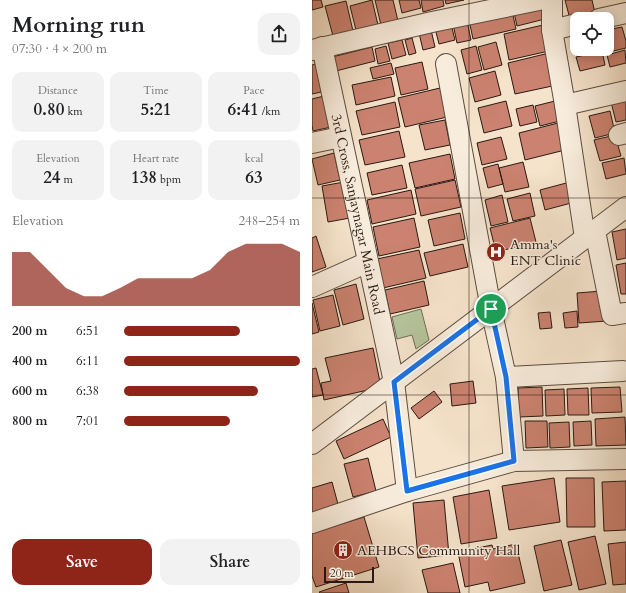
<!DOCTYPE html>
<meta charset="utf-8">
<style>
body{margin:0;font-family:Cardo,serif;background:#f2f2f2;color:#202124;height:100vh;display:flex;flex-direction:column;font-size:15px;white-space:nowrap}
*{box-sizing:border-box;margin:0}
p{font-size:13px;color:#757577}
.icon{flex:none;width:22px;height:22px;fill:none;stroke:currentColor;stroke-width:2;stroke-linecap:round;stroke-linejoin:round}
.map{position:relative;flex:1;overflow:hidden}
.drawer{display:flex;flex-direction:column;background:#fff;width:312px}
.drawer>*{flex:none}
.tools{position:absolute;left:258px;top:12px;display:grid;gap:8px}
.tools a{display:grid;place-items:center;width:44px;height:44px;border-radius:8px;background:#fff;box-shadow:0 2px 10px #0003;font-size:20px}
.scale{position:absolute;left:12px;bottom:10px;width:50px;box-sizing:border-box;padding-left:4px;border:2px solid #291912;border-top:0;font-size:11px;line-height:14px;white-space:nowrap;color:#291912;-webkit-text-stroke:3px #f8eddd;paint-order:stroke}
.pin{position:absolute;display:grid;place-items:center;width:34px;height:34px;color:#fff;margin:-17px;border:2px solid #fff;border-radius:50%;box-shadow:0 1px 4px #0007}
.round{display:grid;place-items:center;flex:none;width:42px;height:42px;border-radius:12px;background:#f2f2f2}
.summary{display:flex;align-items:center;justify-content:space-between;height:68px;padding:0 12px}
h1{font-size:22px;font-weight:700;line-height:30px}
.metrics{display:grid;grid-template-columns:repeat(3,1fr);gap:6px;height:68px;padding:4px 12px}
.metrics div{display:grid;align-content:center;border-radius:10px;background:#f2f2f2;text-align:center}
.metrics b{font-size:17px;font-weight:700}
.metrics small{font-size:11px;font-weight:400}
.metrics p{font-size:11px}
.chart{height:112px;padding:8px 12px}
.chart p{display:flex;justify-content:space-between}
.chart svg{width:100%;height:72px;margin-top:4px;fill:#8f2418;opacity:.7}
.button{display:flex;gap:8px;margin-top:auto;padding:8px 12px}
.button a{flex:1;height:46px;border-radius:12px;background:#8f2418;color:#fff;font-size:16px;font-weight:700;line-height:46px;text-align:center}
.button a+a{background:#f2f2f2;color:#202124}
ul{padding:0 12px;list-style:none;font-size:13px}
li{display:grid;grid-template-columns:64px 48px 1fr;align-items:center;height:30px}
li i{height:10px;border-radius:5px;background:#8f2418}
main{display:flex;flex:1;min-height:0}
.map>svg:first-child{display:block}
.green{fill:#b5c59c;stroke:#6f6f57}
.building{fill:#cb8270;stroke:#291912}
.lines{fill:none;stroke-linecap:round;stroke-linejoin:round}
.minor-casing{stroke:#5c4c40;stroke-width:22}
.minor{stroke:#f8eddd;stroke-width:20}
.route-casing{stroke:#fff;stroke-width:8}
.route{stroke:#1a73e8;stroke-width:5}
.grid{fill:none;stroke:#291912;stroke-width:1;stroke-opacity:0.55}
.labels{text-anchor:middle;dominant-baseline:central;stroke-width:3;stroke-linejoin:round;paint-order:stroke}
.street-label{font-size:14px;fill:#291912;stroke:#f8eddd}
.poi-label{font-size:14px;fill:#291912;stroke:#f8eddd;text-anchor:start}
</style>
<main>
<section class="drawer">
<div class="summary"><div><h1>Morning run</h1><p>07:30 · 4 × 200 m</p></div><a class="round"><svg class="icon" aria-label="share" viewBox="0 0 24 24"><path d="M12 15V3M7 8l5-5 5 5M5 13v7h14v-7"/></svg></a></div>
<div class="metrics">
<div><p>Distance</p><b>0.80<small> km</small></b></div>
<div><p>Time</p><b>5:21</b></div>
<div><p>Pace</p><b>6:41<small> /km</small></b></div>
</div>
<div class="metrics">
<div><p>Elevation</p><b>24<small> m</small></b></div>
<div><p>Heart rate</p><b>138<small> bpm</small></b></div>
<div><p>kcal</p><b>63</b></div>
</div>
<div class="chart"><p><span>Elevation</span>248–254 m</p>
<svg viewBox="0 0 160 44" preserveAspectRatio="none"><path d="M0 44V11L10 11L20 22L30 33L40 38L50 38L60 33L70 27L80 27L90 27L100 27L110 22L120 11L130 6L140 6L150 6L160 11V44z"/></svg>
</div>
<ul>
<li><b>200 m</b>6:51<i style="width:66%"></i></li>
<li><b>400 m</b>6:11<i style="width:100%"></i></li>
<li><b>600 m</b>6:38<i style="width:76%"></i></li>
<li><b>800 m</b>7:01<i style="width:60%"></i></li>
</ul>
<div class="button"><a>Save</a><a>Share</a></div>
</section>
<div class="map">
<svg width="314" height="593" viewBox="0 0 314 593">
<rect width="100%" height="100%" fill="#f5e3cb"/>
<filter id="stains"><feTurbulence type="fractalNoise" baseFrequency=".005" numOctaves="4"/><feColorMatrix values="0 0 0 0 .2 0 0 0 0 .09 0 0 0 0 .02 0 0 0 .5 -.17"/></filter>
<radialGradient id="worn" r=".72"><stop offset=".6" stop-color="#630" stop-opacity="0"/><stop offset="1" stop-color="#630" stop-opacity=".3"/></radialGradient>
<path class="green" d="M109,309L117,340L104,349L100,335L85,339L80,317Z"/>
<path class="building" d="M0,0H9L11,7L0,10Z
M60,0L66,25L44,30L38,6Z
M63,0H81L86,21L69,25Z
M87,0H107L109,8L90,13Z
M109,0H131L132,6L111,12Z
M133,0H152L134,4Z
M253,0H280L283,13L258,19Z
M34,1L41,31L21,36L13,6Z
M230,2L233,19L205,26L201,8Z
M200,11L204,29L161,39L157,20Z
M155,21L159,40L145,43L141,24Z
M139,24L143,40L127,44L123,28Z
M231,25L237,51L197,60L192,34Z
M310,27L314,41V48L293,53L292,49H295V30Z
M119,30L123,47L111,50L107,33Z
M265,34V49L286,50L264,55L259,36Z
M100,38L104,53L97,55L93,40Z
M90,40L94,55L80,59L76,43Z
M184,42L190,65L172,70L166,47Z
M74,46L78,61L66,64L63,49Z
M164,46L170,70L155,74L149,50Z
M60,47L63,61L20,72L16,58Z
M313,50L314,63L298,67L295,55Z
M290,51L293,65L268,71L264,57Z
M237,53L245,85L203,94L196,63Z
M110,62L116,89L89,95L83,68Z
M7,63L14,91L0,94V65Z
M79,63L82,74L61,79L58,68Z
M183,71L189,95L163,102L157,78Z
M79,77L83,96L44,105L40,85Z
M128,88L135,117L93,127L86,98Z
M16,95L24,126L1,131L0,125V99Z
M314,95V120L304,122L298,98Z
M247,100L252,120L228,126L223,106Z
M194,101L200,126L172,133L166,108Z
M83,102L88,127L50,135L44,111Z
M221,105L225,122L208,126L204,109Z
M298,111L303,133L283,138L277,116Z
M133,120L138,145L113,150L107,125Z
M246,123L253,150L213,160L207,133Z
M87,131L93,157L53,165L47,140Z
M303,135L309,156L288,161L282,140Z
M189,137L195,159L170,165L165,143Z
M22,153L28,180L6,185L0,159Z
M138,154L143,179L103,188L97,163Z
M312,158L314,174L294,179L290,163Z
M211,162L217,187L193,192L187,168Z
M186,164L191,184L176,188L171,168Z
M90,165L95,188L60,195L55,173Z
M143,180L149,207L109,216L103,189Z
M32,182L38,218L16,222L10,186Z
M258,182L263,202L233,210L228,190Z
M99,190L104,214L60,224L55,200Z
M218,193L223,216L201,221L195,199Z
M190,195L196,222L179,226L173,200Z
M148,213L153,239L122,246L116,220Z
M102,218L108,247L67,256L61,227Z
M218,218L224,242L184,252L178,228Z
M314,229V258L305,260L300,232Z
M4,236L14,267L0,272V238Z
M151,244L156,267L118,276L112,253Z
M107,250L114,278L71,288L65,259Z
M314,263V294H309L304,265Z
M112,281L117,305L78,314L73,290Z
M44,284L52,319L31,325L22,290Z
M290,291L295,321L267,323L265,293Z
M21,295L28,326L8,331L1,300Z
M0,303L7,332L0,334Z
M265,311L266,327L253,328L251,313Z
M238,312L240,328L228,329L226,313Z
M61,348L69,387L12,400L9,383L19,381L13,358Z
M4,368L11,395L0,397V369Z
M161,381L164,403L140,406L138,384Z
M230,387L231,416L207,417L206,388Z
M308,387L310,412L280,413L279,388Z
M276,388L277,415H256L255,389Z
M252,389L253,415L234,416L233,390Z
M122,391L130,402L107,419L99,408Z
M313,417L314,445L284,446L283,419Z
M71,419L79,437L32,459L24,441Z
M213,421H235L236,447L214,448Z
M279,421L280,445L262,446L261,422Z
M257,422L258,447L238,448L237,423Z
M56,458L64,491L41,497L32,464Z
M242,478L248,522L197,530L190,486Z
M254,478H282L283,527H255Z
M314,481V530L292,531L290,482Z
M20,482L27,508L0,516V488Z
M177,490L185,538L149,544L141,497Z
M132,500L137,555L106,558L101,503Z
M52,517L67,567L4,587L0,576V533Z
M283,536L294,584L267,590L256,542Z
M249,540L260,585L232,591L222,546Z
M314,542V584L301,585L296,544Z
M204,544L213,583L178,591L176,582L153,587L146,552L180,545L181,549Z
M141,563L148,593H116L110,570Z
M34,583L37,593H8L7,592Z"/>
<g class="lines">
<g class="minor-casing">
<g id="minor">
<path d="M240,0V30L253,105L273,238"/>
<path d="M287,19L314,13"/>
<path d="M240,30L265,24"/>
<path id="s1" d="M10,47L82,382L95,491"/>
<path d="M0,50L120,22L227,0"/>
<path d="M134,64L179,309L194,377L202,461"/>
<path d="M253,105L314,91"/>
<path d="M307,135L314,133"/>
<path d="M0,143L29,137"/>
<path d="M283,231L300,315L314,313"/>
<path d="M0,287L56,262"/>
<path d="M194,377L311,371"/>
<path d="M0,444L314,207"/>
<path d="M0,523L95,491L202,461L314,459"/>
</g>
</g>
<use href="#minor" class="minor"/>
</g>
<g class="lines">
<g class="route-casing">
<path id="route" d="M179,309L194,377L202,461L95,491L82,382Z"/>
</g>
<use href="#route" class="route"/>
</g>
<path class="grid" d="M157,0V593M0,198H314M0,395H314"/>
<defs>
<g id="hospital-disc" transform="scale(1)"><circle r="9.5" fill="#8f2418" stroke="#f8eddd"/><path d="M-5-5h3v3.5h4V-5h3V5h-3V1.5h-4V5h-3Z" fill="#fff"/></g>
<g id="building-disc" transform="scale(1)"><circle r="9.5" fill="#8f2418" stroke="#f8eddd"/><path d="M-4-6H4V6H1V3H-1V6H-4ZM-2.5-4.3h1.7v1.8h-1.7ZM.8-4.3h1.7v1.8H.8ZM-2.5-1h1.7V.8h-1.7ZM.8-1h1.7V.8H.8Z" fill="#fff"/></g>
</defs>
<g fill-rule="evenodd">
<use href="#hospital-disc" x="184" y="252"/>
<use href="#building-disc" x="31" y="550"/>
</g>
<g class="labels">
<g class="street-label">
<text stroke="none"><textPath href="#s1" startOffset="171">3rd Cross, Sanjaynagar Main Road</textPath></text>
</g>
<g class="poi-label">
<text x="198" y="244">Amma's<tspan x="198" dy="16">ENT Clinic</tspan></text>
<text x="45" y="550">AEHBCS Community Hall</text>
</g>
</g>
<rect width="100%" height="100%" filter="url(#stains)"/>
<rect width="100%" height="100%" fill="url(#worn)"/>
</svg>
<div class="tools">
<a><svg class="icon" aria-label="locate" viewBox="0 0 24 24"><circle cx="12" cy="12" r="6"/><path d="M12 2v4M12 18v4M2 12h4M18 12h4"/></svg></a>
</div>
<div class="scale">20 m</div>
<div class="pin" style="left:179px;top:309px;background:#1e9e55"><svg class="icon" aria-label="arrive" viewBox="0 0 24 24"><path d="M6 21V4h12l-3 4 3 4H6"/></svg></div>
</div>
</main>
